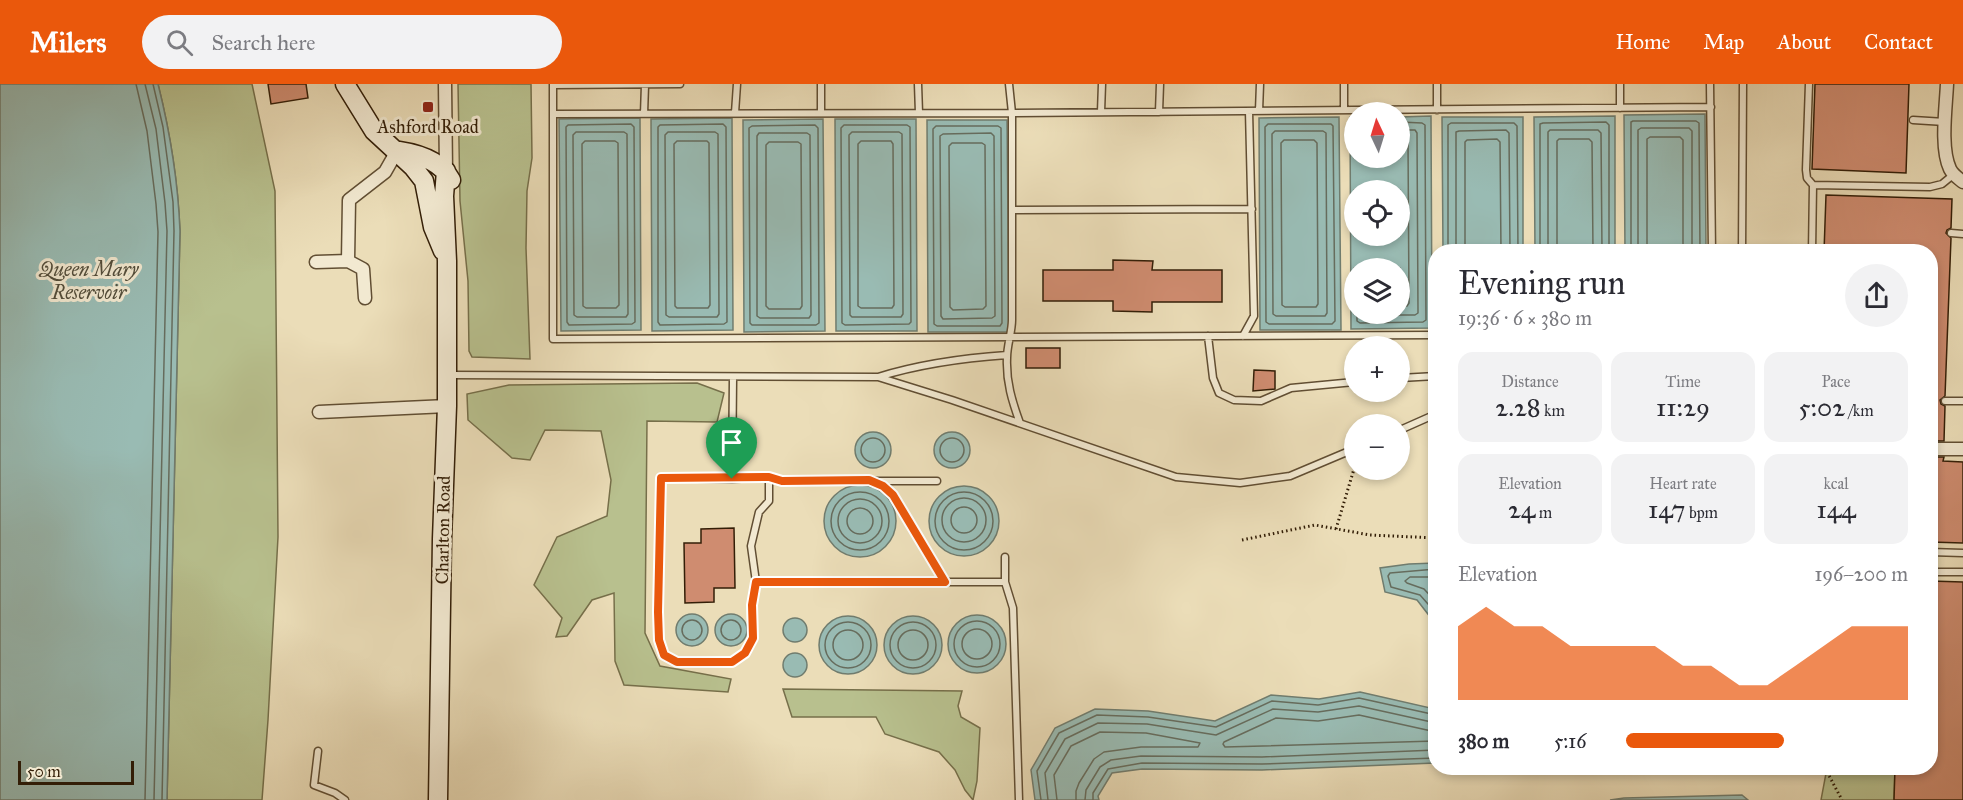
<!DOCTYPE html>
<meta charset="utf-8">
<style>
body{margin:0;font-family:"IM FELL Great Primer",serif;background:#f2f2f3;color:#2b2b33;height:100vh;display:flex;flex-direction:column;font-size:22px;white-space:nowrap}
*{box-sizing:border-box;margin:0}
p{font-size:20px;color:#7c7c81}
.icon{flex:none;width:33px;height:33px;fill:none;stroke:currentColor;stroke-width:2;stroke-linecap:round;stroke-linejoin:round}
.map{position:relative;flex:1;overflow:hidden}
.side{position:absolute;left:1428px;top:160px;width:510px;height:531px;display:flex;flex-direction:column;background:#fff;border-radius:24px;box-shadow:0 3px 9px #0003}
.side>*{flex:none}
.needle{width:39px;rotate:356deg}
.tools{position:absolute;left:1344px;top:18px;display:grid;gap:12px}
.tools a{display:grid;place-items:center;width:66px;height:66px;border-radius:50%;background:#fff;box-shadow:0 3px 9px #0003;font-size:30px}
.scale{position:absolute;left:18px;bottom:15px;width:116px;box-sizing:border-box;padding-left:6px;border:3px solid #331e07;border-top:0;font-size:16px;line-height:21px;white-space:nowrap;color:#331e07;-webkit-text-stroke:4px #f2e9d1;paint-order:stroke}
.pin{position:absolute;display:grid;place-items:center;width:51px;height:51px;color:#fff;margin:-62px -26px;border-radius:50% 50% 50% 0;rotate:-45deg;box-shadow:0 0 6px #0007}
.pin .icon{rotate:45deg}
.round{display:grid;place-items:center;flex:none;width:63px;height:63px;border-radius:32px;background:#f2f2f3}
.summary{display:flex;align-items:center;justify-content:space-between;height:102px;padding:0 30px}
h1{font-size:33px;font-weight:600;line-height:45px}
.stats{display:grid;grid-template-columns:repeat(3,1fr);gap:9px;height:102px;padding:6px 30px}
.stats div{display:grid;align-content:center;border-radius:15px;background:#f2f2f3;text-align:center}
.stats b{font-size:26px;font-weight:600}
.stats small{font-size:16px;font-weight:400}
.stats p{font-size:16px}
.chart{height:168px;padding:12px 30px}
.chart p{display:flex;justify-content:space-between}
.chart svg{width:100%;height:108px;margin-top:6px;fill:#ea580c;opacity:.7}
ul{padding:0 30px;list-style:none;font-size:20px}
li{display:grid;grid-template-columns:96px 72px 1fr;align-items:center;height:45px}
li i{height:15px;border-radius:8px;background:#ea580c}
header{display:flex;align-items:center;gap:36px;box-sizing:border-box;height:84px;padding:0 30px;background:#ea580c;color:#fff}
header strong{font-size:28px}
nav{display:flex;gap:33px;margin-inline-start:auto;font-size:21px}
.search{width:420px;height:54px;background:#f2f2f3;display:flex;align-items:center;gap:15px;box-sizing:border-box;padding:0 21px;border-radius:33px;color:#7c7c81;font-size:22px}
.map>svg:first-child{display:block}
.green{fill:#b8c08e;stroke:#766f4a;stroke-width:1.5}
.water{fill:#99bbb3;stroke:#707c6e;stroke-width:1.5;fill-rule:evenodd}
.lines{fill:none;stroke-linecap:round;stroke-linejoin:round}
.shore{stroke:#666c5d;stroke-width:1.5}
.building{fill:#cf8c70;stroke:#331e07;stroke-width:1.5}
.lane-casing{stroke:#614e33;stroke-width:9}
.street-casing{stroke:#614e33;stroke-width:15}
.secondary-casing{stroke:#331e07;stroke-width:21}
.path{stroke:#331e07;stroke-width:3;stroke-dasharray:1.5 3;stroke-linecap:butt}
.lane{stroke:#f2e9d1;stroke-width:6}
.street{stroke:#f2e9d1;stroke-width:12}
.secondary{stroke:#f2e9d1;stroke-width:18}
.route-casing{stroke:#fff;stroke-width:12}
.route{stroke:#ea580c;stroke-width:8}
.poi-dot{fill:#8f2418;stroke:#f2e9d1;stroke-width:2}
.labels{text-anchor:middle;dominant-baseline:central;stroke-width:6;stroke-linejoin:round;paint-order:stroke}
.poi-label{font-size:18px;fill:#331e07;stroke:#f2e9d1}
.street-label{font-size:18px;fill:#331e07;stroke:#f2e9d1}
.water-label{font-size:20px;font-style:italic;fill:#524d3b;stroke:#f2e9d1}
</style>
<header>
<strong>Milers</strong>
<div class="search"><svg class="icon" aria-label="search" viewBox="0 0 24 24"><circle cx="10" cy="10" r="6"/><path d="M15 15l6 6"/></svg>Search here</div>
<nav><a>Home</a><a>Map</a><a>About</a><a>Contact</a></nav>
</header>
<div class="map">
<svg width="1963" height="716" viewBox="0 0 1963 716">
<rect width="100%" height="100%" fill="#ebddb8"/>
<filter id="stains"><feTurbulence type="fractalNoise" baseFrequency=".00333" numOctaves="4"/><feColorMatrix values="0 0 0 0 .2 0 0 0 0 .09 0 0 0 0 .02 0 0 0 .5 -.17"/></filter>
<radialGradient id="worn" r=".72"><stop offset=".6" stop-color="#630" stop-opacity="0"/><stop offset="1" stop-color="#630" stop-opacity=".3"/></radialGradient>
<path class="green" d="M158,0H252L275,107L278,453L268,636L262,716H167L180,147C178,97 170,48 158,0Z
M458,0H531L532,74L527,107L526,164L530,275L472,273L469,267L468,197L460,117Z
M697,299L724,309L717,338L647,337L645,549L660,582L731,595L728,608L624,601L615,577L614,509L592,516L567,552L556,553L562,534L534,501L557,453L607,432L611,396L601,347L545,346L530,376L512,374L468,336L467,310L509,301Z
M783,605L962,607L958,622L961,633L980,644L977,697L973,716L965,706L955,686L939,668L885,650L876,633H792Z
M1827,684H1895L1894,716H1821Z"/>
<path class="water" d="M0,0H158C170,48 178,97 180,147L167,716H0Z
M1705,30L1706,168H1625L1624,31Z
M1431,32L1432,244L1351,245L1350,33H1354V74H1400V33ZM1354,106H1400V152H1354ZM1354,184H1400V230H1354Z
M1615,32V168H1535L1534,33Z
M1339,33L1341,246H1260L1259,34Z
M1442,33H1523V168H1443Z
M640,34L641,246L561,247L559,35Z
M732,34L733,246L652,247L651,35Z
M823,35L825,247L744,248L743,36Z
M835,35H916L917,247H836Z
M927,36H1007L1009,248H928Z
M934 366a18 18 0 1 1 36 0a18 18 0 1 1-36 0Z
M855 366a18 18 0 1 1 36 0a18 18 0 1 1-36 0Z
M824 437a36 36 0 1 1 72 0a36 36 0 1 1-72 0Z
M929 437a35 35 0 1 1 70 0a35 35 0 1 1-70 0Z
M1435,479V535L1431,534L1417,516L1385,508L1380,484L1409,480Z
M715 546a16 16 0 1 1 32 0a16 16 0 1 1-32 0Z
M676 546a16 16 0 1 1 32 0a16 16 0 1 1-32 0Z
M948 560a29 29 0 1 1 58 0a29 29 0 1 1-58 0Z
M884 561a29 29 0 1 1 58 0a29 29 0 1 1-58 0Z
M819 561a29 29 0 1 1 58 0a29 29 0 1 1-58 0Z
M783 546a12 12 0 1 1 24 0a12 12 0 1 1-24 0Z
M783 581a12 12 0 1 1 24 0a12 12 0 1 1-24 0Z
M1360,608L1435,625V679L1262,686L1142,685L1112,689L1098,712L1099,716H1035L1031,686L1055,644L1095,625L1148,627L1215,637L1271,611L1319,615Z
M1742,711L1748,716H1610L1624,714Z"/>
<g class="lines">
<path class="shore" d="M136,0L147,47L156,120L158,148L145,716
M145,0L156,45L165,119L167,147L154,716
M153,0L163,43L173,118L174,147L162,716
M631,40L634,43L635,238L632,240L569,241L567,238L566,43L568,41Z
M723,40L726,43L727,238L724,240L660,241L658,238V43L660,41Z
M1268,40H1331L1333,42L1335,237L1332,240H1269L1266,238L1265,43Z
M815,41L818,44L819,239L816,241H752L750,239L749,44L752,42Z
M844,41H907L910,43L911,238L909,240L845,241L842,239L841,44Z
M936,42H998L1001,44L1002,239L1000,242H937L934,240L933,45Z
M1275,47H1323L1326,49L1327,229L1325,232H1276L1273,230L1272,50Z
M576,48H624L627,50L628,230L626,233H577L574,231L573,51Z
M668,48H715L718,50L719,230L717,233H669L666,231L665,51Z
M852,48H899L902,50L903,230L901,233H852L850,231L849,51Z
M759,49H807L810,51L811,231L809,234H760L757,232V52Z
M991,49L994,52L995,232L992,234L943,235L941,232L940,52L943,50Z
M1400,55H1406L1408,58L1409,219L1407,222H1400
M1284,56H1314L1317,59L1318,220L1316,223H1285L1282,221L1281,59Z
M585,57H615L618,59L619,221L616,224H586L583,222L582,60Z
M677,57H707L709,59L710,221L708,224H677L675,222L674,60Z
M861,57H891L893,60L894,221L892,224H861L858,222V60Z
M769,58H798L801,60L802,222L800,225H769L766,222V61Z
M952,59H982L985,61L986,222L983,225L953,226L950,223L949,62Z
M1448,168V41L1451,39H1514L1517,42L1518,168
M1456,168V48L1459,47L1506,46L1509,49L1510,168
M1465,168V58L1467,56L1497,55L1500,58L1501,168
M1540,168V40L1543,39L1606,38L1609,41V168
M1548,168V48L1550,46H1598L1601,49L1602,168
M1557,168V57L1559,55H1589L1592,58L1593,168
M1631,168V38L1633,37H1696L1699,39L1700,168
M1638,168V46L1641,44H1689L1692,47V168
M1647,168V55L1650,53H1680L1683,56V168
M1357,230V237L1360,239L1423,238L1426,236L1425,41L1422,39L1400,38
M1365,230L1367,231H1415L1418,229L1417,49L1415,46H1400
M940 366a12 12 0 1 1 24 0a12 12 0 1 1-24 0Z
M861 366a12 12 0 1 1 24 0a12 12 0 1 1-24 0Z
M831 437a29 29 0 1 1 58 0a29 29 0 1 1-58 0Z
M935 437a29 29 0 1 1 58 0a29 29 0 1 1-58 0Z
M942 436a22 22 0 1 1 44 0a22 22 0 1 1-44 0Z
M838 437a22 22 0 1 1 44 0a22 22 0 1 1-44 0Z
M951 436a13 13 0 1 1 26 0a13 13 0 1 1-26 0Z
M847 437a13 13 0 1 1 26 0a13 13 0 1 1-26 0Z
M1436,485L1390,489L1388,492L1391,503L1420,511L1436,529
M1436,493H1410L1405,497L1407,499L1424,505L1436,518
M721 546a10 10 0 1 1 20 0a10 10 0 1 1-20 0Z
M682 546a10 10 0 1 1 20 0a10 10 0 1 1-20 0Z
M954 560a23 23 0 1 1 46 0a23 23 0 1 1-46 0Z
M890 561a23 23 0 1 1 46 0a23 23 0 1 1-46 0Z
M825 561a23 23 0 1 1 46 0a23 23 0 1 1-46 0Z
M962 560a15 15 0 1 1 30 0a15 15 0 1 1-30 0Z
M898 561a15 15 0 1 1 30 0a15 15 0 1 1-30 0Z
M833 561a15 15 0 1 1 30 0a15 15 0 1 1-30 0Z
M1436,648L1359,631L1318,637L1276,634L1224,658L1223,660L1225,663L1436,657
M1041,716L1037,687L1059,649L1097,631L1148,633L1216,643L1272,617L1318,621L1359,614L1436,631
M1048,716L1045,689L1065,655L1098,639L1147,640L1216,651L1273,625L1318,628L1359,622L1436,639
M1057,716L1054,691L1071,662L1100,648L1146,649L1200,659L1198,663H1141L1104,668L1094,675L1079,699L1076,707V716
M1085,716L1086,706L1100,683L1111,676L1141,672L1262,673L1436,666
M1093,716V709L1108,685L1142,679L1262,680L1436,674"/>
</g>
<path class="building" d="M268,0H306L308,14L271,20Z
M1815,0H1909L1906,89L1812,85Z
M1826,111L1952,115L1951,144L1947,146L1946,149L1951,154L1945,312L1940,316L1941,320L1945,322L1944,357H1930V168H1824Z
M1113,176L1153,177L1152,186H1222V218H1152V228L1113,227V217H1043V186H1113Z
M1026,264H1060V284H1026Z
M1254,286L1275,287V305L1253,307Z
M1930,373H1944L1943,377L1963,378V459L1930,458Z
M734,444L735,504H714V518L685,519L684,459H701V445Z
M1930,497L1963,498V716H1894L1895,684H1930Z"/>
<g class="lines">
<g class="lane-casing">
<path id="lane" d="M553,0V255L1436,251
M918,0L919,29
M1009,0L1012,29V236C1012,248 1007,261 1007,274C1006,298 1012,317 1020,339
M1344,0V26
M1437,0V26
M1620,0V24
M1710,0L1712,168
M1809,0L1806,86L1807,94L1813,101
M553,1L680,0
M1259,27L1260,0
M1101,28L1102,0
M1159,28L1160,0
M735,29L737,0
M821,29V0
M553,30L1012,29L1711,23
M644,30L645,1
M1913,36L1945,38
M1012,126L1252,125
M1951,149L1963,150
M1742,168L1743,0
M1812,168L1813,101L1930,103L1942,100L1953,91
M1208,252L1213,294L1219,309L1234,316L1261,317L1291,304L1354,298
M1243,252L1254,232L1249,27
M450,291L878,293L952,316L1176,393L1240,399L1290,392L1354,365
M878,293C920,280 963,274 1007,271
M733,294L732,395L661,394L659,527V556L664,571L677,578H732L745,569L753,554L752,521L756,498
M1400,294L1436,292
M1945,317H1963
M1400,346L1436,330
M769,393L782,397H937
M732,395L769,393V417L759,428L751,462L756,498H1005L1013,524L1019,716
M872,398L883,402L893,410L945,498
M1930,468L1963,469
M1005,473V498
M1930,488H1963
M318,667L314,701L335,709L345,716"/>
</g>
<g class="street-casing">
<path id="street" d="M445,0L446,87
M1947,0C1946,23 1940,64 1950,85C1953,91 1958,94 1963,98
M316,178L348,177
M365,214L363,185L348,177L349,116L385,88L397,67
M319,328L447,322
M1930,365H1963"/>
</g>
<g class="secondary-casing">
<path id="secondary" d="M345,0L374,47L413,83L424,97L433,143L443,167
M399,67C419,70 441,77 451,96
M438,716L442,455L447,322V177L444,112L446,87"/>
</g>
<path class="path" d="M1336,445L1354,385
M1242,456L1315,441L1370,451L1436,454
M1825,684L1842,716"/>
<use href="#lane" class="lane"/>
<use href="#street" class="street"/>
<use href="#secondary" class="secondary"/>
</g>
<g class="lines">
<g class="route-casing">
<path id="route" d="M769,393L782,397L869,396L883,402L893,411L945,498H756L752,521L753,554L745,569L732,578H677L664,571L659,556L658,528L661,394Z"/>
</g>
<use href="#route" class="route"/>
</g>
<rect class="poi-dot" x="422" y="17" width="12" height="12" rx="3"/>
<g class="labels">
<g class="poi-label">
<text x="428" y="43">Ashford Road</text>
</g>
<g class="street-label">
<text transform="translate(443 446) rotate(-89)">Charlton Road</text>
</g>
<g class="water-label">
<text x="89" y="185">Queen Mary<tspan x="89" dy="23">Reservoir</tspan></text>
</g>
</g>
<rect width="100%" height="100%" filter="url(#stains)"/>
<rect width="100%" height="100%" fill="url(#worn)"/>
</svg>
<div class="tools">
<a><svg class="needle" viewBox="-14 -14 28 28"><path d="M0-13l5 13h-10z" fill="#e53935"/><path d="M0 13l5-13h-10z" fill="#7c7c81"/></svg></a>
<a><svg class="icon" aria-label="locate" viewBox="0 0 24 24"><circle cx="12" cy="12" r="6"/><path d="M12 2v4M12 18v4M2 12h4M18 12h4"/></svg></a>
<a><svg class="icon" aria-label="layers" viewBox="0 0 24 24"><path d="M12 4l9 5-9 5-9-5zM3 14l9 5 9-5"/></svg></a>
<a>+</a>
<a>−</a>
</div>
<div class="scale">50 m</div>
<div class="pin" style="left:732px;top:395px;background:#1e9e55"><svg class="icon" aria-label="arrive" viewBox="0 0 24 24"><path d="M6 21V4h12l-3 4 3 4H6"/></svg></div>
<section class="side">
<div class="summary"><div><h1>Evening run</h1><p>19:36 · 6 × 380 m</p></div><a class="round"><svg class="icon" aria-label="share" viewBox="0 0 24 24"><path d="M12 15V3M7 8l5-5 5 5M5 13v7h14v-7"/></svg></a></div>
<div class="stats">
<div><p>Distance</p><b>2.28<small> km</small></b></div>
<div><p>Time</p><b>11:29</b></div>
<div><p>Pace</p><b>5:02<small> /km</small></b></div>
</div>
<div class="stats">
<div><p>Elevation</p><b>24<small> m</small></b></div>
<div><p>Heart rate</p><b>147<small> bpm</small></b></div>
<div><p>kcal</p><b>144</b></div>
</div>
<div class="chart"><p><span>Elevation</span>196–200 m</p>
<svg viewBox="0 0 160 44" preserveAspectRatio="none"><path d="M0 44V14L10 6L20 14L30 14L40 22L50 22L60 22L70 22L80 30L90 30L100 38L110 38L120 30L130 22L140 14L150 14L160 14V44z"/></svg>
</div>
<ul>
<li><b>380 m</b>5:16<i style="width:56%"></i></li>
</ul>
</section>
</div>
